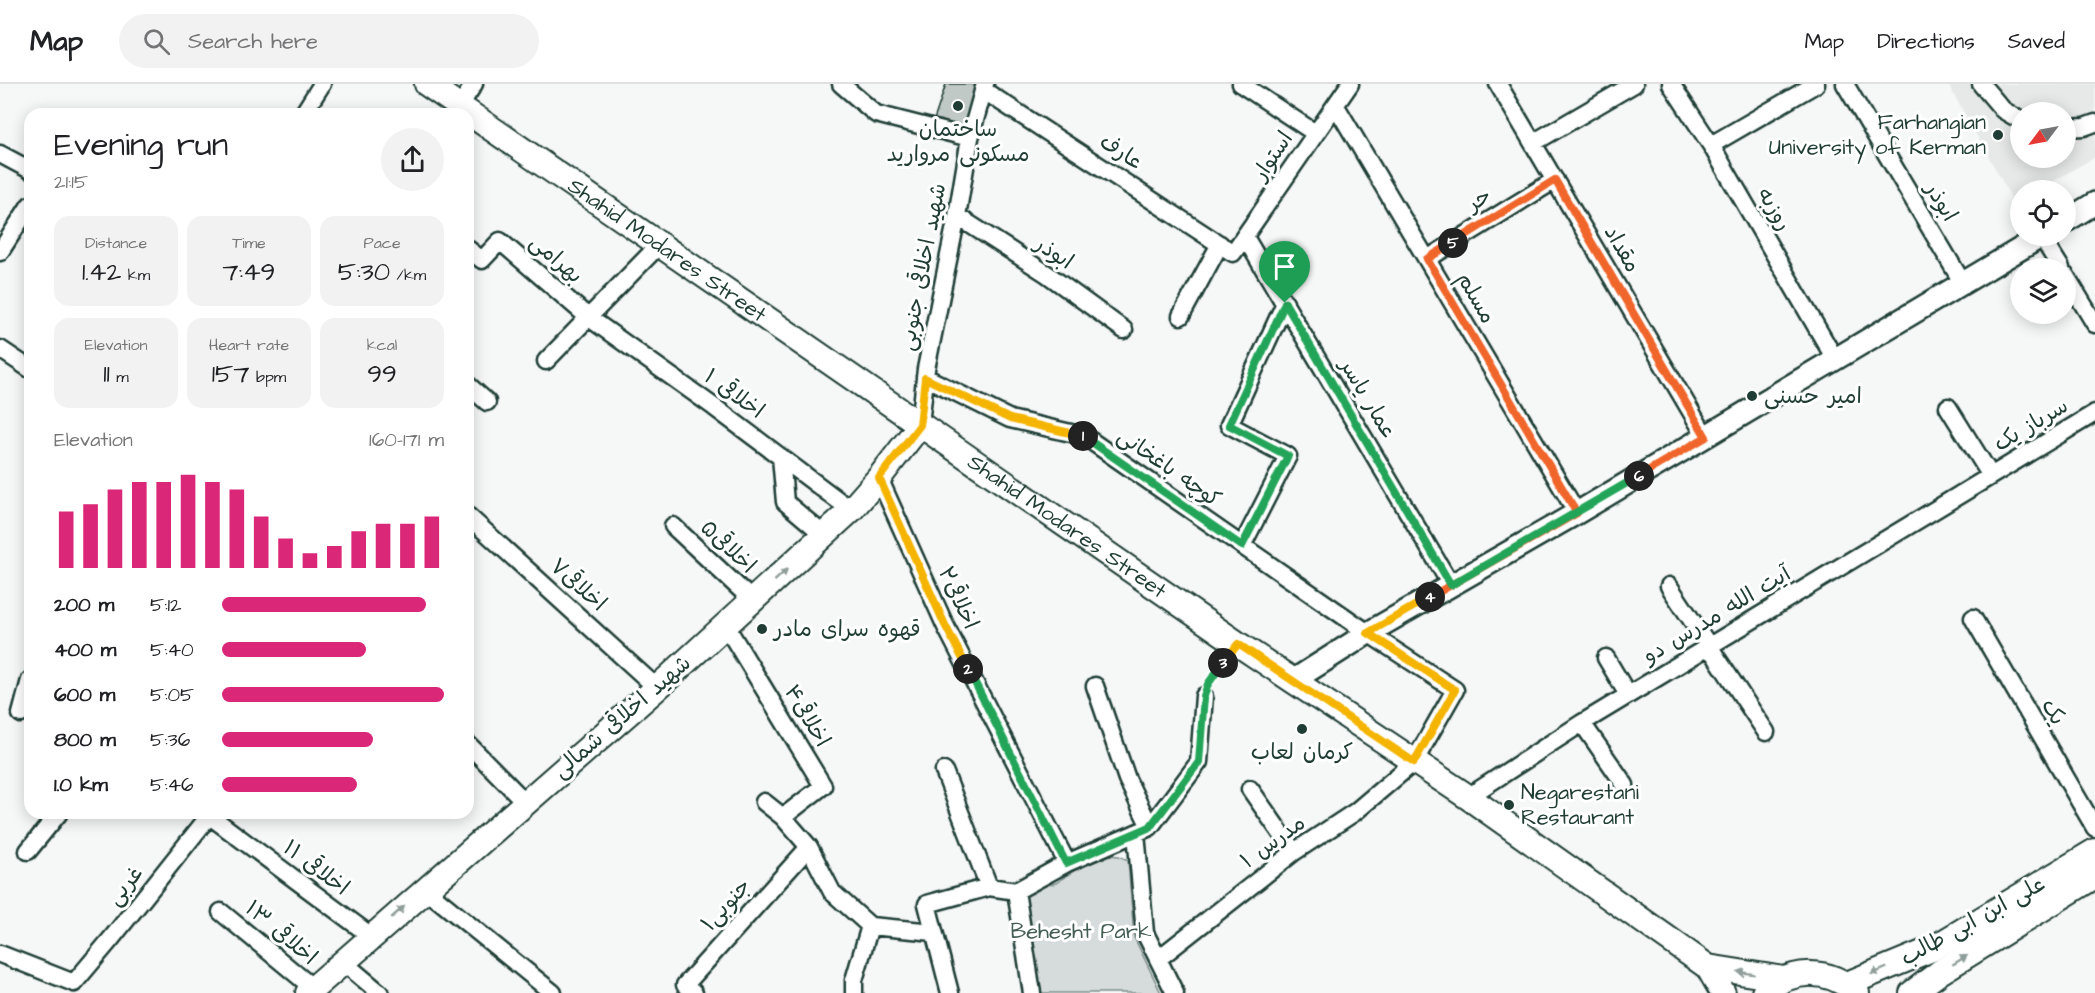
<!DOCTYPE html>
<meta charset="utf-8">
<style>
body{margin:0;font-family:"Architects Daughter","Playpen Sans Arabic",sans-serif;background:#f2f2f2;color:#202124;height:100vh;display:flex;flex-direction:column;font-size:22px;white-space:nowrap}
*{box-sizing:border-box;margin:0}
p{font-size:20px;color:#757577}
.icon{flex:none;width:33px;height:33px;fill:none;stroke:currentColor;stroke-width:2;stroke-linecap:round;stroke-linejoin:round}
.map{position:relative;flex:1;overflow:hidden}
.sheet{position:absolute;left:24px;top:24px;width:450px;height:711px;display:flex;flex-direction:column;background:#fff;border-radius:18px;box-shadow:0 3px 15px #0003}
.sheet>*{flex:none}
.needle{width:39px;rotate:238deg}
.fabs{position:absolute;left:2010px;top:18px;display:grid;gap:12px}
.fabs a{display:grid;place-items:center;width:66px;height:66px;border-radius:50%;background:#fff;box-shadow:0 3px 15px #0003;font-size:30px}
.pin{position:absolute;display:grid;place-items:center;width:51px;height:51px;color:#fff;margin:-62px -26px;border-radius:50% 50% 50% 0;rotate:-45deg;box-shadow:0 0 6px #0007}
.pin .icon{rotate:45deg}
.km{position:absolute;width:30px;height:30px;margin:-15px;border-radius:50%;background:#222;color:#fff;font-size:16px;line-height:30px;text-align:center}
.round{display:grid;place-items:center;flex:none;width:63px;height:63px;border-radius:32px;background:#f2f2f2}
.overview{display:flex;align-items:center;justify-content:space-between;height:102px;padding:0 30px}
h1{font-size:33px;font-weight:600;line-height:45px}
.stats{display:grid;grid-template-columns:repeat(3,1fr);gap:9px;height:102px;padding:6px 30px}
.stats div{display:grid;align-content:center;border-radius:15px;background:#f2f2f2;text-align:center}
.stats b{font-size:26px;font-weight:600}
.stats small{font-size:16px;font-weight:400}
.stats p{font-size:16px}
.chart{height:168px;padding:12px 30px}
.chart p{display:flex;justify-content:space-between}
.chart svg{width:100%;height:108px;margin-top:6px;stroke:#db2777;stroke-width:6}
ul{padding:0 30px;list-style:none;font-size:20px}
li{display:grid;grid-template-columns:96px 72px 1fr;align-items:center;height:45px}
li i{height:15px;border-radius:8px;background:#db2777}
header{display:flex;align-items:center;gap:36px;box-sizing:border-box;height:84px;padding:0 30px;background:#fff;border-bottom:2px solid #e0e0e0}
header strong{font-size:28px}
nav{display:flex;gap:33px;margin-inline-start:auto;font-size:21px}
.search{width:420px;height:54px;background:#f2f2f2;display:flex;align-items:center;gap:15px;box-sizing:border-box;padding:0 21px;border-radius:33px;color:#757577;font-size:22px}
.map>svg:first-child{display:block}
.built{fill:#e6e9e8;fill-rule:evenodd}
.green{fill:#d6dcdb;stroke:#7a8c88;stroke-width:1.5}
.building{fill:#c0c9c6;stroke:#1f3d34;stroke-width:1.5}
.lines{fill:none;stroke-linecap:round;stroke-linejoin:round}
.minor-casing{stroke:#1f3d34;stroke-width:21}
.tertiary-casing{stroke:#1f3d34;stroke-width:26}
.secondary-casing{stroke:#1f3d34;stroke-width:28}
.path{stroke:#1f3d34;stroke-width:3;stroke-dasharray:4.5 4.5;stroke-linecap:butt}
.minor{stroke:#fff;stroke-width:16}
.tertiary{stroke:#fff;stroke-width:21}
.secondary{stroke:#fff;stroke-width:24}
.oneway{fill:#8f9e9a}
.split-1-casing{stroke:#fff;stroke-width:12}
.split-2-casing{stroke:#fff;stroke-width:12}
.split-3-casing{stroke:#fff;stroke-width:12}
.split-4-casing{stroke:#fff;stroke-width:12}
.split-5-casing{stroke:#fff;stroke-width:12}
.split-6-casing{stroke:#fff;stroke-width:12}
.split-7-casing{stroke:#fff;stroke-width:12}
.split-1{stroke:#22a559;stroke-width:8}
.split-2{stroke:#f5b400;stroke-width:8}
.split-3{stroke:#22a559;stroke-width:8}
.split-4{stroke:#f5b400;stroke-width:8}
.split-5{stroke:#f0652b;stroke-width:8}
.split-6{stroke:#f0652b;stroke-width:8}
.split-7{stroke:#22a559;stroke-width:8}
.poi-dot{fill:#1f3d34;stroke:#fff;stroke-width:2}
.labels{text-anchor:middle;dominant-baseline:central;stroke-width:6;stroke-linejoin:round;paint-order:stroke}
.poi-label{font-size:22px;fill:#1f3d34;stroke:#fff;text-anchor:start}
.street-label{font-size:22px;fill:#1f3d34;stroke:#fff}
.park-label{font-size:22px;fill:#445d55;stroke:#fff}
</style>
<header>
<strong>Map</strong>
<div class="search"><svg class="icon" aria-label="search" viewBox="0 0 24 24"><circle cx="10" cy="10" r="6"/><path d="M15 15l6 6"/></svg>Search here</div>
<nav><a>Map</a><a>Directions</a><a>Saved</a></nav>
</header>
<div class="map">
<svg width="2095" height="909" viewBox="0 0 2095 909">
<rect width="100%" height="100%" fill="#f6f7f7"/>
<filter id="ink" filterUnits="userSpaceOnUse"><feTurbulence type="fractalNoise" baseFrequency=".0167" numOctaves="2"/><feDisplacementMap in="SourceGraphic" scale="12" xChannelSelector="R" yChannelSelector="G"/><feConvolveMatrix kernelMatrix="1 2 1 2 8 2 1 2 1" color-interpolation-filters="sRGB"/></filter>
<g filter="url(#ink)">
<path class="built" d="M1948,0H2095V73L2038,106H2020V117L2015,120ZM2020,28H2066V74H2020Z"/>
<path class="green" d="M1109,771L1119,772L1128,776L1134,853L1161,909H1037L1023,807L1056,799L1078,784Z"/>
<path class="building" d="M946,0H982L970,46L931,45Z"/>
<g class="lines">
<g class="minor-casing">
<path id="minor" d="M841,0L876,30L970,54
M1241,0L1315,49
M1498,0L1706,353
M1671,0L1711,61L1835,275
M1845,0L1962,198
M1981,0L2003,26L2020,36
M983,6L1233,169L1350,0
M1336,22L1577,429
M459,23L474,0
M303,30L322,0
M2066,44L2084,43L2095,39
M1533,59L1634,0
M1711,61L1816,0
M0,70L30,86
M957,132L1047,190L1124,246
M2041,152L2061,184
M1245,153L1451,501
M468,165L482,176L500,157L588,233L714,323L851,426
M0,168L30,121
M1427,175L1555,96
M2066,192L2095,240
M1181,232L1220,160
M0,265L30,285
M546,277L660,160
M925,293L1010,335L1084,352L1368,549L1455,606L1414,678L1355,728L1294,768L1158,875
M468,301L487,318
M1948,323L1991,392
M920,341L926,285L957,132L970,54L985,0
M781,373L785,418L824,451
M879,394L945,541L1067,779
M468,432L657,604
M673,442L753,517
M1242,462L1288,372L1229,341L1285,219
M1669,502L1766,648
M1973,534L2095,744
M726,542L823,702L783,733
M1606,574L1628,611
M1095,602L1127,695L1150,743
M21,630L30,596
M1582,639L1625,701
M468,660L525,718
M944,687L989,803
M1250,705L1294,768
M1468,713L1582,639L2095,329
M764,718L783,733L809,763L832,808L870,842L854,896V909
M206,729L371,852
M1136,749L1145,849L1175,909
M28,767L59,729
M425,805L553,909
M1016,807L1032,909
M221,828L313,904
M870,842L934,848
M0,870L74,899L111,855L209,732
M342,877L380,909
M694,909L685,901L809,763
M950,909L927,820L989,803L1016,807L1067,779L1150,743L1199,678L1204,612"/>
</g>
<g class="tertiary-casing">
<path id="tertiary" d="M2066,137L2095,119
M1294,596L1368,549L1577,429L2042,152"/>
</g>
<g class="secondary-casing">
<g id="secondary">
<path id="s1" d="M427,0L1238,560L1468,713L1708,883L1784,895"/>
<path d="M1708,883L1723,909"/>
<path d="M1847,900L1932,865L2095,767"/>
<path d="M308,909L657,604L851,426L879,394L920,341"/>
<path d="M1764,909C1792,883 1829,884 1857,909"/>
<path d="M1912,909L1940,888L2095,792"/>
</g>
</g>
<path class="path" d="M1210,597L1226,575"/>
<use href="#minor" class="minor"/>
<use href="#tertiary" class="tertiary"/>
<use href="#secondary" class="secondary"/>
</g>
<defs><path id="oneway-solid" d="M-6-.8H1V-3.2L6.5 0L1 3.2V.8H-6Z" transform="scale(1.5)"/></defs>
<g class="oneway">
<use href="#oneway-solid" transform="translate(781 491) rotate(-43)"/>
<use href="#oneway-solid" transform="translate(398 828) rotate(-41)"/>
<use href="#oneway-solid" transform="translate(1960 876) rotate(-32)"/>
<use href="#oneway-solid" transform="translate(1879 887) rotate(157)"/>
<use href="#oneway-solid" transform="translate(1746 889) rotate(-171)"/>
</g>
</g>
<g class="lines" filter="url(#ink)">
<g class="split-1-casing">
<path id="split-1" d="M1083,352L1242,462L1288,372L1229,341L1285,219"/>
</g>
<g class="split-2-casing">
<path id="split-2" d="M968,585L945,541L879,394L920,341L925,294L1010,335L1083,352"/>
</g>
<g class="split-3-casing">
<path id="split-3" d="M968,585L1066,779L1150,743L1199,678L1204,612L1208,600L1223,579"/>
</g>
<g class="split-4-casing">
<path id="split-4" d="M1223,579L1238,560L1414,678L1455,606L1368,549L1430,513"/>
</g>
<g class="split-5-casing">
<path id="split-5" d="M1430,513L1577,429L1427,175L1453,159"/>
</g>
<g class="split-6-casing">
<path id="split-6" d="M1453,159L1555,96L1706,353L1639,392"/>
</g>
<g class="split-7-casing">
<path id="split-7" d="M1285,219L1451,501L1639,392"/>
</g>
<use href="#split-1" class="split-1"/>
<use href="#split-2" class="split-2"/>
<use href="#split-3" class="split-3"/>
<use href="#split-4" class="split-4"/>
<use href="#split-5" class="split-5"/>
<use href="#split-6" class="split-6"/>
<use href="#split-7" class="split-7"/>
</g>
<g class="poi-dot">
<circle cx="958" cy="22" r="6"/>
<circle cx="1998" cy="51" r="6"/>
<circle cx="1752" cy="312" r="6"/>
<circle cx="762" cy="545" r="6"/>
<circle cx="1302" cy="645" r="6"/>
<circle cx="1509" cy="721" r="6"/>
</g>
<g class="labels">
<g class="poi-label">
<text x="1986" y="38" text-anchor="end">Farhangian<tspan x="1986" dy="25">University of Kerman</tspan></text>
<text x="958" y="45" text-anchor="middle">ساختمان<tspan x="958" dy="25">مسکونی مروارید</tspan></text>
<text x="1764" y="312">امیر حسنی</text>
<text x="774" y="545">قهوه سرای مادر</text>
<text x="1302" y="668" text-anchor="middle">کرمان لعاب</text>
<text x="1521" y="708">Negarestani<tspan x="1521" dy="25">Restaurant</tspan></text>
</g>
<g class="street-label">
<text transform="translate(1121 68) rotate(33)">عارف</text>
<text transform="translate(1273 72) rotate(-56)">استوار</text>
<text transform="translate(1479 116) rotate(-32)">حر</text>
<text transform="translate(1941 118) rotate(59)">ابوذر</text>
<text transform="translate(1774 125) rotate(60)">روزبه</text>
<text transform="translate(1622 165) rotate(60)">مقداد</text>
<text stroke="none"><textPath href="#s1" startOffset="292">Shahid Modares Street</textPath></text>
<text transform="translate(1054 169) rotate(34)">ابوذر</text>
<text transform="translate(556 175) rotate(41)">بهرامی</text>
<text transform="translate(923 183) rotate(-79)">شهید اخلاقی جنوبی</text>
<text transform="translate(1476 214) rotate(60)">مسلم</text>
<text transform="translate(734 310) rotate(36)">اخلاقی ۱</text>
<text transform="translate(1368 315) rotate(59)">عمار یاسر</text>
<text transform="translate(2031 341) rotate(-31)">سرباز یک</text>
<text transform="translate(1169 384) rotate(35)">کوچه باغخانی</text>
<text stroke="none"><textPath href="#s1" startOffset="778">Shahid Modares Street</textPath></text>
<text transform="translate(728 463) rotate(43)">اخلاقی۵</text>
<text transform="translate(578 501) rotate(42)">اخلاقی۷</text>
<text transform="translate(958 514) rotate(65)">اخلاقی۲</text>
<text transform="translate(1717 531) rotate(-31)">آیت الله مدرس دو</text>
<text transform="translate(2053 628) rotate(60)">یک</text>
<text transform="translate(807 632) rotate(59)">اخلاقی۴</text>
<text transform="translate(622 633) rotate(-41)">شهید اخلاقی شمالی</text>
<text transform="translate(1273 758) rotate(-36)">مدرس ۱</text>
<text transform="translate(316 784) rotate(37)">اخلاقی ۱۱</text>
<text transform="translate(125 802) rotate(-52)">غربی</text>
<text transform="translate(726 821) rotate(-48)">جنوبی۱</text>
<text transform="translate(1973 837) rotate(-29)">علی ابن ابی طالب</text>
<text transform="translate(281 849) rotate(40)">اخلاقی ۱۳</text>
</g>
<g class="park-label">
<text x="1081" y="847">Behesht Park</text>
</g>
</g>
</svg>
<div class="fabs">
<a><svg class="needle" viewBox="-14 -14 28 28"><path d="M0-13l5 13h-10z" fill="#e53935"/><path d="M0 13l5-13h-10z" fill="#757577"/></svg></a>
<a><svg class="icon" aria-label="locate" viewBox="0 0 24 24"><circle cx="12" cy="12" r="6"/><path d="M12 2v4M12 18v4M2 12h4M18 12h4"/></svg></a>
<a><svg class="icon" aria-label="layers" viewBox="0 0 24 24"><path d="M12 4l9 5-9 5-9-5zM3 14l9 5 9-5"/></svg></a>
</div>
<div class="pin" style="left:1285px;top:219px;background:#1e9e55"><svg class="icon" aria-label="arrive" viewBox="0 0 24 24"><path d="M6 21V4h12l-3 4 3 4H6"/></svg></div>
<b class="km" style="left:1083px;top:352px">1</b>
<b class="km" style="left:968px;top:585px">2</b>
<b class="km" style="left:1223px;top:579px">3</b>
<b class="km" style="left:1430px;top:513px">4</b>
<b class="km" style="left:1453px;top:159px">5</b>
<b class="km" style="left:1639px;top:392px">6</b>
<section class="sheet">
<div class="overview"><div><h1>Evening run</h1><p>21:15</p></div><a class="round"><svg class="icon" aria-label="share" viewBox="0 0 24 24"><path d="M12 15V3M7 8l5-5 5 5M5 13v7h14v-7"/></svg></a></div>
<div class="stats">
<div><p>Distance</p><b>1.42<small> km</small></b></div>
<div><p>Time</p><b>7:49</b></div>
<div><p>Pace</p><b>5:30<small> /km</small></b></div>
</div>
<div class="stats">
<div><p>Elevation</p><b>11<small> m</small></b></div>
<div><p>Heart rate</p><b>157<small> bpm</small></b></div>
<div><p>kcal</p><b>99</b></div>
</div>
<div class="chart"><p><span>Elevation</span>160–171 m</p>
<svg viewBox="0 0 160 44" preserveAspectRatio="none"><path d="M5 44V21M15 44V18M25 44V12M35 44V9M45 44V9M55 44V6M65 44V9M75 44V12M85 44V23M95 44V32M105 44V38M115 44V35M125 44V29M135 44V26M145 44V26M155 44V23"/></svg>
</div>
<ul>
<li><b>200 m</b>5:12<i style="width:92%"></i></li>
<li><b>400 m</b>5:40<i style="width:65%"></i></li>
<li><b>600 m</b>5:05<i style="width:100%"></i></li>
<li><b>800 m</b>5:36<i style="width:68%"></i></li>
<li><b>1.0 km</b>5:46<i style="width:61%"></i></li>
</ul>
</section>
</div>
